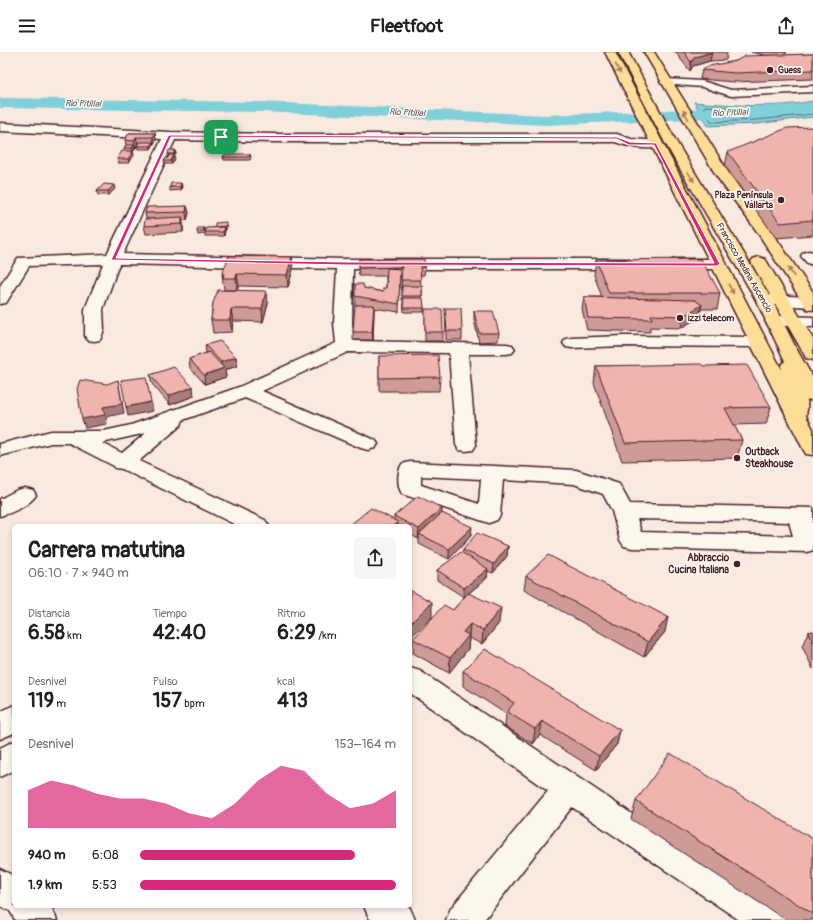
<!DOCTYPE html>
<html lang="es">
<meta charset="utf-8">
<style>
body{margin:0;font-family:Pangolin,sans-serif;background:#f6f6f6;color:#202124;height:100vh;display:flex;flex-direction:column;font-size:15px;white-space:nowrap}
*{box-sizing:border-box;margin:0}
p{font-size:13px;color:#757577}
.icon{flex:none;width:22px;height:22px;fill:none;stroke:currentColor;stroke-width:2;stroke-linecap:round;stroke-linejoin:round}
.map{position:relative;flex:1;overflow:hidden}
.drawer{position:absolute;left:12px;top:472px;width:400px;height:384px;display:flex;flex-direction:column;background:#fff;border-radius:6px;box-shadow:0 2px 6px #0003}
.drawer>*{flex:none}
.pin{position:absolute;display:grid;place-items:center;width:34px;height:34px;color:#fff;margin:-17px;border-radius:8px;box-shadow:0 2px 6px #0006}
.round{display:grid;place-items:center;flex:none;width:42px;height:42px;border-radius:6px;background:#f6f6f6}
.head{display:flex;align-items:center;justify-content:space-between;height:68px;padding:0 16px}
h1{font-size:22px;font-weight:800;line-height:30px}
.stats{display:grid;grid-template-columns:repeat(3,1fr);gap:6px;height:68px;padding:4px 16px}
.stats div{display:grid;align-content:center}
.stats b{font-size:20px;font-weight:800}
.stats small{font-size:11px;font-weight:400}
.stats p{font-size:11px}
.chart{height:112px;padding:8px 16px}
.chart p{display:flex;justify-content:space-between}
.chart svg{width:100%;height:72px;margin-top:4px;fill:#db2777;opacity:.7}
ul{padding:0 16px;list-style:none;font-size:13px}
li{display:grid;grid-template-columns:64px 48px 1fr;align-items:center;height:30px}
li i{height:10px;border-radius:5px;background:#db2777}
header{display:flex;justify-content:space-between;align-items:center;height:52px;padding:0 16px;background:#fff;font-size:18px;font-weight:800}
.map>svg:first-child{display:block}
.water{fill:#80d0da;stroke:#6a8994}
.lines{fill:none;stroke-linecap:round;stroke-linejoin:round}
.shore{stroke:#606671;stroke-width:1}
.river{fill:#80d0da;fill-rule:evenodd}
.minor-casing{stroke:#4a1f2b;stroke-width:3}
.major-casing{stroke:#4a1f2b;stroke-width:3}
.highway-casing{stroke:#4a1f2b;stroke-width:3}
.minor{fill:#fbf7ec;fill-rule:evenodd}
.major{fill:#fedd96;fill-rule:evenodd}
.highway{fill:#fedd96;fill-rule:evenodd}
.wall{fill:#ce9b96;stroke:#4a1f2b}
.shaded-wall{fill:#a77e7a;stroke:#4a1f2b}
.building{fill:#efb4ae;stroke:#4a1f2b}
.oneway{fill:#a47e60}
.route{fill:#db2777;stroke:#fff;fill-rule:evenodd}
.poi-dot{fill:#4a1f2b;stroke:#fbf7ec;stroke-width:1.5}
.labels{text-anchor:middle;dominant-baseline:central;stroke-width:3.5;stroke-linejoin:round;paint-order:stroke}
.far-poi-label{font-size:9px;font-weight:bold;fill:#4a1f2b;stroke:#fbf7ec;text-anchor:start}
.far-water-label{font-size:9px;font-style:italic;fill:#5a5460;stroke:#fbf7ec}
.far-street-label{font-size:9px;fill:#4a1f2b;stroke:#fbf7ec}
.poi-label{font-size:10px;font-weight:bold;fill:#4a1f2b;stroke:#fbf7ec;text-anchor:start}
</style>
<header><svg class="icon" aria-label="menu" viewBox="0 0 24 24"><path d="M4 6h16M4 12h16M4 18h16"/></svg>Fleetfoot<svg class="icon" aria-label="share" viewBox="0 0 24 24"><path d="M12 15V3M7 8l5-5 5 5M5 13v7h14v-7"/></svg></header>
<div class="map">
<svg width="813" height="868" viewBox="0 0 813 868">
<rect width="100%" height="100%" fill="#f9eae0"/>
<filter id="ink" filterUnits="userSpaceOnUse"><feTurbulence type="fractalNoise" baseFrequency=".025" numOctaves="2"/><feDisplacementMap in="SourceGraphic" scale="8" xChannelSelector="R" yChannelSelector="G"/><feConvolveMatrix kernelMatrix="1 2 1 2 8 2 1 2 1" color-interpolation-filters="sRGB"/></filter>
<g filter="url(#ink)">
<path class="water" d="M813,49V65L756,72L708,74L694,50C734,53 773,57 813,49Z"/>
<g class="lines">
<path class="shore" d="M813,53L773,58L705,54L703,57L712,70L756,68L813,62"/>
<path class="river" d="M0,46L262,50L545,63L813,52V62L545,73L262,60L0,56Z"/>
<g class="minor-casing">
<path id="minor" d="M666,27L702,29L731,38L813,34V40L731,44L702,35L662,32L660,30Z
M0,71L170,80L273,82H617L631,87L661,89L662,92L661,95C646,98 628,95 615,90H273L175,88L123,202L345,207H626L632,209L634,212L632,215L626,217H353L352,271L354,289L506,292L512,293L515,297L512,301L506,302H468L476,393L473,398L466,399L459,398L456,393L449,301L348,300L262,339L375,388L378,392L375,396L368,398L361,396L245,346L183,368L181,373L139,409L265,468L269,474H238L122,417L115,416L114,414L69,391H51L0,404V392L51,379H104L131,373L239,335L336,291L334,271L337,217L119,212L103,257L104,278L100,288L94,289L88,288L85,284V257L103,212L29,214L6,251L0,252V234L18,206L107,202L162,87L0,79ZM146,381L122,401L102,391Z
M809,199L813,200V213L807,211L801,204L803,201Z
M675,207H717L723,209L725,212L723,215L717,217H675L669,215L667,212L669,209Z
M764,243L813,245V255L758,252L756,248L758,244Z
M774,264L813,265V275L768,273L765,269L768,265Z
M623,284L758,285L764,286L767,290L764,294L758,295L623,294L572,296L566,295L563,291L566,287L572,286Z
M410,410L576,418L619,432L630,452L813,456V498L807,500L632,496L624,494L620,488L612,459L603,442L574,432L503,428L500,463L497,468L489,471L402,442C397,434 397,420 402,412ZM421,424L481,427L479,452L421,433ZM637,467L789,470L793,484L641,480Z
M25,436L33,438L36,443C29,454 12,461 0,464V447L17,438Z
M410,616L420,619L641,768L781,856L786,868H739L572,755L484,868H446L451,856L548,739L410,641Z
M14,653V681L0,687V660Z
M14,689V718L0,725V696Z
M0,817L14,824V854H49L52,856L57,868H15L10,859L0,854Z
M364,854H407L410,856L415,868H372L369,866Z"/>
</g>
<g class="major-casing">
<path id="major" d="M605,0H615L813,377V403L806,402L803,397Z
M644,0H654L730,123L767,173L813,240V258L807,257L756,178L717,125Z"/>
</g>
<g class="highway-casing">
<path id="highway" d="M618,0H628L677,91L772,248L796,296L813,326V349L807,347C808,355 807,363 803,369L796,371L789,369L786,365L788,352L781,313L785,309L756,248L665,91Z
M759,205L765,207L767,210L813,287V308L806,306L804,302L751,210L753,207Z"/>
</g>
<use href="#minor" class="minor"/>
<use href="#major" class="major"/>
<use href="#highway" class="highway"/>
</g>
<path class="wall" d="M675,0H727L726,8L710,9L693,14L690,19Z
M751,0H787H786L785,3L813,2V27L733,30L700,27L702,18L736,9L764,3Z
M813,75V183L776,186L725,114L728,100Z
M129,81H155L156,88L153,92V93L151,97H138V92L136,96H135L133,100L134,103L129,111H118L117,107L125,99L124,96L126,93L125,88Z
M175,98L176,102L174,105L175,107L172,112H165L164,109L168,106V102Z
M250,102L251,105L250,108H224L223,105Z
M182,134L181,138L170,139V135Z
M115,137L109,143H98L97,139Z
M187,154L189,161L187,168H183V180L146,182L144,174L146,167L145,161Z
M227,174L226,178H225L224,184H205V180L215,175Z
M204,176L205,180L204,182L198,183L197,179Z
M292,205L293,217L288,235L239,234L237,238H224L222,222Z
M596,208L720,241L717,257H701L699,265L681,276L650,275V280L587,278L582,257L584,245H602L594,223Z
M425,215L424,223H420L421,234H422V246L424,256V260H404L403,248H402V236H401L402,224H400L399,260L374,256L373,288H353V280L358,253H355V232L364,236L383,240L386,236V224H359L358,216Z
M213,251H268L263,270L233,269L232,280L213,281L211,268Z
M445,256L462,279V288H446Z
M425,257L443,280V289H425Z
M474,259L499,281L498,289L479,290L474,268Z
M205,293L236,305L237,314L225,318L226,325L205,332L190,316L189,307L206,301Z
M379,304L440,325L439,339H379Z
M596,314H703L771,355L766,372L734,373L742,388L737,406L622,409L594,331Z
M150,323L194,344L170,353L152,332Z
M442,461L471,484L449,507L419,492V486L418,487L410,482V474H350V473L394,468V464Z
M508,494L507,504L493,521L487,519V526L469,541L499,571L482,592L469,586L468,597L449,621L413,601V587L453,558L466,543L464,545L437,528V518L462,501L463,498Z
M526,524L665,580L644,605L524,538Z
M813,579V617L802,594L808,580Z
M463,619L620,678L617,692L596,718L540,683L533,692L505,674L506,662L463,634Z
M636,749L813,787V868H786L631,767Z"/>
<path class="shaded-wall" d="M712,0L710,9L693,14L690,19L691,10L695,5Z
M155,81L156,88L154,92L153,85Z
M136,85L138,92L136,96L134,89Z
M153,90V93L151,97V94Z
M134,93L135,96L133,100L134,103L129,111L128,107L133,99L132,96Z
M175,98L176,102L174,105L175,107L172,112L171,109L174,103V102Z
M181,131L182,134L181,138L180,135Z
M114,133L115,137L109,143L108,139Z
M187,154L189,161L187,168L186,160Z
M182,165L183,173V180L182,172Z
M224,175L225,179L224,184L223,180Z
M292,205L293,217L288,235L287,223Z
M237,222L239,234L237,238L236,226Z
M266,239L268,251L263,270L262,257Z
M374,253V262L373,288L372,280Z
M702,253L699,265L681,276L683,264Z
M231,257L233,269L232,280L230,268Z
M236,305L237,314L225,318L226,325L205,332L204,323L222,317L221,310Z
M118,328L124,361L106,365L107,372L85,376L82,367Z
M193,335L194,344L170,353L168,344Z
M151,350L153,359L128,364L126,355Z
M442,456V466L419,482V486L418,487L419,477Z
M398,470V474H394Z
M472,475L471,484L449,507V497Z
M508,494L507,504L493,521L494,512Z
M488,517L487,526L464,545V536Z
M432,550V565L410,586V572Z
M501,556L499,571L482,592L483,578Z
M668,565L665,580L644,605L648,590Z
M470,572L468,597L449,621L450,606L463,580Z
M542,669L540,683L533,692L535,677Z
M620,678L617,692L596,718L599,704Z"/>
<path class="building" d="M684,0H713L695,5L691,10Z
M813,2V18L735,21L702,18L709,14L736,9L745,4Z
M813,75V168L780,171L728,100L787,76Z
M129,81H155L153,85H136L134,89L125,88Z
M139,90H153L151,94H137Z
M126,93H134L132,96H124Z
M169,98H175L174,102H168Z
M122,99H133L128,107H117Z
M225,102H250L249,105H223Z
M169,103H174L171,109H164L166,106H168Z
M171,131H181L180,135H170Z
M104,132L114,133L108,139H97Z
M187,154L186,160L145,161L147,155Z
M182,165V172L144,174L145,167Z
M226,170V174L215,175V171Z
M224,175L223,180H205L206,176Z
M198,176H204L203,179H197Z
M229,204L292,205L287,223L237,222L236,226H223L224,222H222Z
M359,207H424L425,215H420L421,228H401L402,215L358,216Z
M701,207L720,241H609L596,208Z
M387,216L400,217L399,252L355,244V232H363L364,236L383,240V236H386Z
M402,234H422V244H402Z
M218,238L266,239L262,257H231L230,268H211L213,251Z
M584,245L695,248L702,253L683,264L651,263L652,267L588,266Z
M403,246H423L424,256H404Z
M355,253H374L372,280H353Z
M445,256H461L462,279H447Z
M425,257H442L443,280H425Z
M474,259H493L499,281H479Z
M220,289L236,305L221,310L205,293Z
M209,300L224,316L204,323L189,307Z
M438,303L440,325L379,326V304Z
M701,312L703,314L747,313L771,355L725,356L742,388L625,391L596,314Z
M174,315L193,335L168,344L150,323Z
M146,325L151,350L126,355L121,328Z
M80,328L107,332L118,328L122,352L103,355L105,363L82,367L77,337Z
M418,444L442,456L419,477L394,464Z
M371,456L398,470L394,474H353L350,473Z
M442,461L472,475L449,497L419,482Z
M477,481L508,494L494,512L463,498Z
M461,500L488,517L464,536L437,518Z
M548,503L668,565L648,590L526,524Z
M410,538L432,550L410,572Z
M468,541L501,556L483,578L470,572L463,580L469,583L450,606L413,587L444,553L453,558Z
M813,579V590L808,580Z
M485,597L620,678L599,704L542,669L535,677L507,660L514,651L463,619Z
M670,701L813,787V862L636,749Z"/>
<defs><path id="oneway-solid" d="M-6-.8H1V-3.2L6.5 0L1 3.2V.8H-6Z"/></defs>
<g class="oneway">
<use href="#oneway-solid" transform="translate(618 17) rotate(62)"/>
<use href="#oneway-solid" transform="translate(686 63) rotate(-120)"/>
<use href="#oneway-solid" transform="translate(691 125) rotate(59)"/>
<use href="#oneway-solid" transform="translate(791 220) rotate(-124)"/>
<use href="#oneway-solid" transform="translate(731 237) rotate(61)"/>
</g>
</g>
<path class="route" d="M170,83L617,85L630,90L656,91L720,212L717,214L345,213L111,208L168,84ZM171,85L617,87L629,93H654L714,211L345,210L116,206Z"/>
<g class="poi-dot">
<circle cx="770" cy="18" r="4"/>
<circle cx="781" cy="148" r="4"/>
<circle cx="680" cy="266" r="4"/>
<circle cx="737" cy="406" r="4"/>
<circle cx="737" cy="512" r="4"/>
</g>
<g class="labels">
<g class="far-poi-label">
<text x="778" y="18">Guess</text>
<text x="773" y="143" text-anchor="end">Plaza Península<tspan x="773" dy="10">Vallarta</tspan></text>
<text x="688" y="266">izzi telecom</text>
</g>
<g class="far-water-label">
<text transform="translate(83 52) rotate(1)">Rio Pitillal</text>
<text transform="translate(407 61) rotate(3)">Rio Pitillal</text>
<text transform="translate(730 61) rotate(-2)">Rio Pitillal</text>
</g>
<g class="far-street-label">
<text transform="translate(744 216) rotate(60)">Francisco Medina Ascencio</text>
</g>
<g class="poi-label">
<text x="745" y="400">Outback<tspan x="745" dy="12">Steakhouse</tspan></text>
<text x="729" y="506" text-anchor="end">Abbraccio<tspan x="729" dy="12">Cucina Italiana</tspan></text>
</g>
</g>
</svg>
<div class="pin" style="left:221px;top:85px;background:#1e9e55"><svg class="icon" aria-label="arrive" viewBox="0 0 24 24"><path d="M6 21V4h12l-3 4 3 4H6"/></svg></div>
<section class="drawer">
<div class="head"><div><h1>Carrera matutina</h1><p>06:10 · 7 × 940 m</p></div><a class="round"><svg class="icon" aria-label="share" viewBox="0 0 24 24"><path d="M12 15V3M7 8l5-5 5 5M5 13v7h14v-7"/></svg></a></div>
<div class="stats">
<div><p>Distancia</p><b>6.58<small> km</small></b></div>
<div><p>Tiempo</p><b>42:40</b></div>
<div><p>Ritmo</p><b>6:29<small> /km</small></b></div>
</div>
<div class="stats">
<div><p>Desnivel</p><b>119<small> m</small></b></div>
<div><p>Pulso</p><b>157<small> bpm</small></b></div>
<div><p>kcal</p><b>413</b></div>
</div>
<div class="chart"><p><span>Desnivel</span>153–164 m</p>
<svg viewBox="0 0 160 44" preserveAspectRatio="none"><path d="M0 44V21L10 15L20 18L30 23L40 26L50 26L60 29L70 35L80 38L90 29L100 15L110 6L120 9L130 23L140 32L150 29L160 21V44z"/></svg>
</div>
<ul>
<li><b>940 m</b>6:08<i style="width:84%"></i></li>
<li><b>1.9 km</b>5:53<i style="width:100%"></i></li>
</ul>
</section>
</div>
